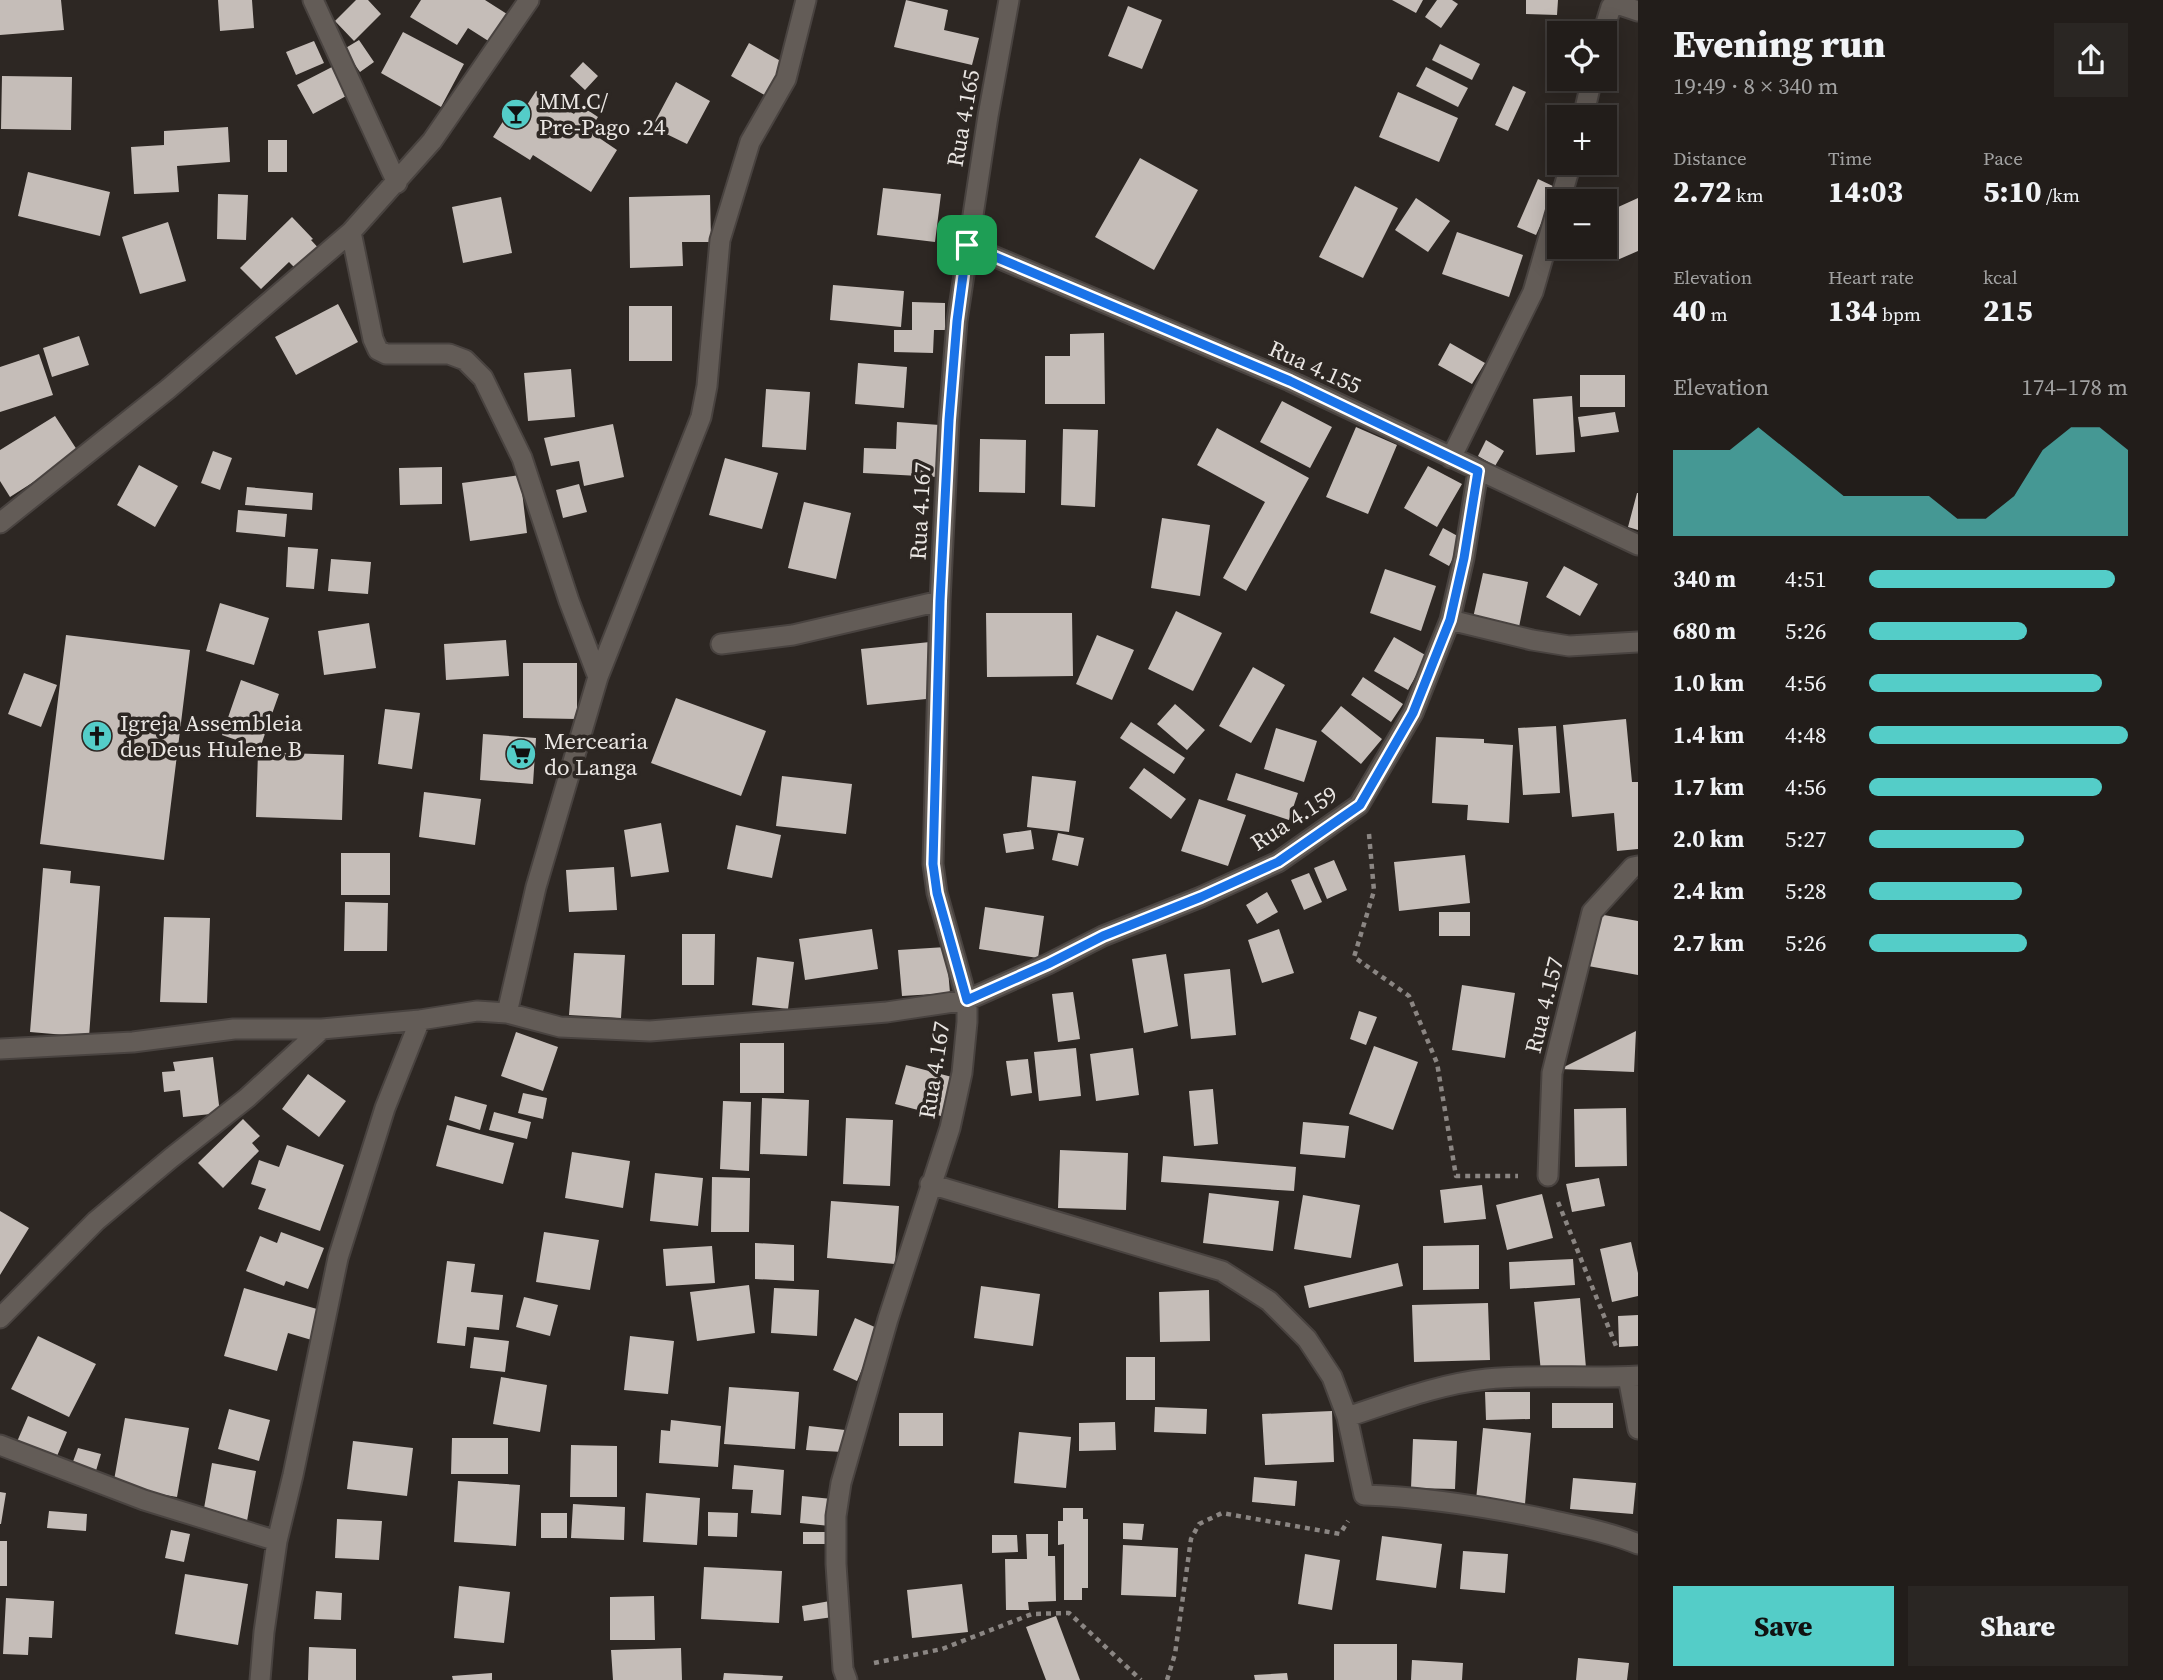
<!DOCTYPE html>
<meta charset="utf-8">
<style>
body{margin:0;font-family:"Source Serif 4",serif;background:#2a2623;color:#f1f3f6;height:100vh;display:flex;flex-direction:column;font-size:26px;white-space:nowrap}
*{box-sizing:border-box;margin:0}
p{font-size:23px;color:#a2a2a2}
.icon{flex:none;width:38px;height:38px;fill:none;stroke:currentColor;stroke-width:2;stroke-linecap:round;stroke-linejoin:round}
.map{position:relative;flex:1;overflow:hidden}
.side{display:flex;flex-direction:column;background:#221d1a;width:525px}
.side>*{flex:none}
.tools{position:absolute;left:1547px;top:21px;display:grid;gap:14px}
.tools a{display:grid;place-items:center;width:70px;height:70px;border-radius:0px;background:#221d1a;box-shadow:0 4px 18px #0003,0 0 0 2px #3f3b39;font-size:35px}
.pin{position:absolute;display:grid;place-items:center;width:60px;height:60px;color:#fff;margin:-30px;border-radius:14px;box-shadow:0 4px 10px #0006}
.round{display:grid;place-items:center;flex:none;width:74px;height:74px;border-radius:0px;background:#2a2623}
.headline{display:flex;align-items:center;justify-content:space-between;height:119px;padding:0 35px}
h1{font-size:38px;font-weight:800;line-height:52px}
.figures{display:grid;grid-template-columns:repeat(3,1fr);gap:10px;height:119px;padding:7px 35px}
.figures div{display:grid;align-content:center}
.figures b{font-size:30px;font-weight:800}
.figures small{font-size:19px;font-weight:400}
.figures p{font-size:19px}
.chart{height:196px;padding:14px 35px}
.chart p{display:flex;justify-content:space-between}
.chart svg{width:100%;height:126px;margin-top:7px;fill:#54cdc8;opacity:.7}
.action{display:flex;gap:14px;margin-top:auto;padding:14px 35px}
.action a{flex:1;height:80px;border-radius:0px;background:#54cdc8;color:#111;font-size:28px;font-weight:800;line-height:80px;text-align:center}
.action a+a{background:#2a2623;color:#f1f3f6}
ul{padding:0 35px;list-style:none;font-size:23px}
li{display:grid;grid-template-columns:112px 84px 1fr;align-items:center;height:52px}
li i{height:18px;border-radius:9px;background:#54cdc8}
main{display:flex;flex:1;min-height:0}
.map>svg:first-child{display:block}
.building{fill:#c5bdb8}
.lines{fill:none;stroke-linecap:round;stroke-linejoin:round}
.minor-casing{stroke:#494340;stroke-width:23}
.path{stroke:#8b8683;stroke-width:4.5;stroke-dasharray:5 5;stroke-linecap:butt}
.minor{stroke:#635c57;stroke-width:19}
.route-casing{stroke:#fff;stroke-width:14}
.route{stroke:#1a73e8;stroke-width:9}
.labels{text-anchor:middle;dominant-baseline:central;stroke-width:7;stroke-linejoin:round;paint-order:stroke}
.poi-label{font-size:23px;fill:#eae6e3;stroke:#2d2723;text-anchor:start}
.street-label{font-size:23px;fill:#eae6e3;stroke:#2d2723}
</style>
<main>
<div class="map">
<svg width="1638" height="1680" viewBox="0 0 1638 1680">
<rect width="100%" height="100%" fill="#2d2723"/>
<path class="building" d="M0,0H61L64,30L0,35Z
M218,0H252L254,28L220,31Z
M356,0H368L381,14L354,41L335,21Z
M421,0H485L507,14L490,42L468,28L457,45L410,17Z
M906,0L948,10L944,30L979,38L972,65L894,47Z
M1392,0H1423L1416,13Z
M1437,0H1452L1458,4L1441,28L1425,17Z
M1526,0H1558L1557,15L1526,14Z
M1128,6L1162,20L1142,69L1108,56Z
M403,32L464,64L441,107L381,73Z
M359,40L374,62L360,72L344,49Z
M314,41L324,63L296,75L286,52Z
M749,43L786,64L768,97L731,76Z
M1440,44L1480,64L1472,80L1432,60Z
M583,62L598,76L585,90L570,76Z
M332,67L348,95L313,114L297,85Z
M1426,67L1468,88L1458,107L1416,86Z
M2,76L72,77L71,130L1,129Z
M676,82L710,101L687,144L652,127Z
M1513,86L1526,92L1508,131L1495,125Z
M536,91L574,114L580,105L598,117L589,131L617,150L591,192L533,155L530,160L493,137L516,101L525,108Z
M1398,92L1458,118L1439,162L1379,137Z
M228,127L230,162L177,166L179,192L134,194L131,147L164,145V131Z
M268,140H287V172H268Z
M1140,158L1198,190L1154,270L1095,237Z
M28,172L110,192L100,236L18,216Z
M1538,179L1557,188L1536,235L1517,227Z
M1355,186L1398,208L1363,278L1319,257Z
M883,188L941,194L935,242L877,235Z
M218,194L248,195L246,240L217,239Z
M710,195L711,242H682L683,266L630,268L629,197Z
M501,197L512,253L463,263L452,207Z
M1416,198L1450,221L1428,252L1395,230Z
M1638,198V251L1615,261L1605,238V213Z
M292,217L313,239L311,240L322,252L300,273L289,262L261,289L240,268Z
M168,222L186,281L140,294L122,237Z
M1457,232L1523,255L1509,297L1442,274Z
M833,285L904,291L901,327L830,320Z
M912,302L945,303V330H934L933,353L894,352V330H912Z
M338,304L358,342L296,375L275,337Z
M629,306H672V361H629Z
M1104,333L1105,404H1045V356H1070V334Z
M79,336L89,365L52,377L43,348Z
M1450,343L1485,363L1472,384L1438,365Z
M39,354L53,395L0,412V367Z
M858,363L907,367L904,408L855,404Z
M571,369L575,417L528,421L524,373Z
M1580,375H1625V407H1580Z
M766,389L810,392L806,450L762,447Z
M1572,396L1575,452L1536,455L1533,399Z
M1282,401L1332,427L1310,468L1260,442Z
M1615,412L1619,432L1581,437L1578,417Z
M55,416L79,453L10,497L0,481V450Z
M897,422L940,425L938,477L863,473L864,448L896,449Z
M613,424L624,477L584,486L579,461L551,466L544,438Z
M1356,427L1397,445L1368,514L1326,497Z
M1217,428L1309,478L1246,591L1223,578L1265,502L1197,465Z
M1063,429L1098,430L1095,507L1061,505Z
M980,439L1026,440L1025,493L979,492Z
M1486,440L1504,451L1495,466L1478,456Z
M213,451L232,458L220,490L201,483Z
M725,458L778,473L762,529L709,515Z
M139,465L178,486L155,527L117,505Z
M1428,466L1462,484L1437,527L1404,508Z
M442,467V504L400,505L399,468Z
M520,475L527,533L470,541L462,483Z
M579,484L587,512L563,518L556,490Z
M247,487L313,493L312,510L245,505Z
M1637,493H1638V530L1628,527Z
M804,502L851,513L836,579L788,568Z
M238,510L287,514L285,537L236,532Z
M1162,518L1210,525L1200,596L1151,588Z
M1443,528L1463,539L1449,566L1429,555Z
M288,547L318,549L314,589L286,587Z
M331,559L371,562L368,594L328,591Z
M1564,566L1598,584L1580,616L1546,597Z
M1385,569L1436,586L1421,631L1370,613Z
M1483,573L1528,582L1519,627L1473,618Z
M220,603L269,618L254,665L206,651Z
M1176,611L1222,633L1193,691L1148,669Z
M986,613H1072L1073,676L987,677Z
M369,623L376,668L324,675L318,631Z
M66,635L190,650L164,860L40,844Z
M1097,635L1134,650L1112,700L1076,684Z
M1394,637L1427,656L1408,690L1374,671Z
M506,640L509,676L446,680L444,644Z
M930,642L936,698L867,705L861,649Z
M523,663H577V719L523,718Z
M1253,667L1285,685L1251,743L1219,726Z
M24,673L57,685L41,727L8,714Z
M1363,677L1403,704L1391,722L1351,695Z
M241,680L279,694L260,748L222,735Z
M676,698L766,731L741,796L651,763Z
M1175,704L1205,730L1187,750L1157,724Z
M1341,706L1382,739L1361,764L1321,731Z
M385,709L420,713L412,769L378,764Z
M1626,719L1632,782H1638V849L1617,851L1614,813L1572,817L1563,725Z
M1131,722L1185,758L1174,774L1120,738Z
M1556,726L1560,793L1523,795L1518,728Z
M1276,728L1317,741L1304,782L1264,769Z
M483,734L536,738L533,784L480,780Z
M1436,737L1484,739V743L1513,745L1509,823L1467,820L1468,805L1432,803Z
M258,752L344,755L342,820L256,817Z
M1144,768L1186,799L1171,819L1129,788Z
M1236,773L1298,793L1289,820L1227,800Z
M782,776L852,784L846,834L776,826Z
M1032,776L1076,781L1069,832L1027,827Z
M424,792L481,799L475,845L419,837Z
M1199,799L1246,815L1228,866L1181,851Z
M661,823L669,872L631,877L624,830Z
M736,825L781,835L772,878L727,869Z
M1031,830L1034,849L1006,853L1003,834Z
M1058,833L1084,838L1078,866L1052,860Z
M341,853H390V895H341Z
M1465,855L1470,903L1399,911L1394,862Z
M1334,860L1347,890L1327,899L1314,868Z
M614,867L617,910L569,912L566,870Z
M43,868L71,871L70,883L100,886L89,1037L30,1032Z
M1309,873L1322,902L1304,910L1291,880Z
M1267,892L1278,912L1257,924L1246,905Z
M345,902L388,903L387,951H344Z
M985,907L1044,916L1038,958L979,949Z
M1439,912H1470V936H1439Z
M1598,914L1638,921V975L1588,966Z
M164,917L210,918L207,1003L160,1002Z
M872,929L878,969L805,980L799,939Z
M1279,929L1294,973L1262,983L1248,940Z
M682,934H715L714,985H682Z
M946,947L950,993L902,996L898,950Z
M574,953L625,955L621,1018L569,1015Z
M1166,954L1178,1026L1144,1033L1132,959Z
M757,957L794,962L788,1009L752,1005Z
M1230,969L1236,1035L1191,1039L1184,974Z
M1462,985L1515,993L1505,1058L1452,1050Z
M1073,992L1080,1039L1058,1042L1052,994Z
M1359,1011L1377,1017L1366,1045L1350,1039Z
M1636,1031L1634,1072L1560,1069Z
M516,1032L558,1047L543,1091L501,1076Z
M740,1043H784V1093H740Z
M1374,1046L1418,1062L1393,1130L1349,1114Z
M1076,1048L1081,1096L1039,1101L1034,1052Z
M1133,1048L1139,1095L1096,1101L1090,1054Z
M213,1057L220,1113L183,1117L180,1090L164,1092L162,1072L175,1071L173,1062Z
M1028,1059L1032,1093L1011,1096L1006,1061Z
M906,1065L952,1077L941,1116L895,1104Z
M308,1074L346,1101L319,1137L282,1109Z
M1213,1089L1218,1144L1194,1146L1189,1091Z
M523,1093L547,1098L543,1119L518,1113Z
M455,1096L487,1105L480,1130L449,1120Z
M762,1098L809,1100L807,1156L760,1154Z
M723,1101L751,1102L749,1171L720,1169Z
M1626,1108L1627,1166L1575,1167L1574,1109Z
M494,1112L531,1122L527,1139L489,1130Z
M846,1118L893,1120L890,1186L843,1184Z
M243,1119L260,1136L252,1143L259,1151L223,1188L198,1163Z
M1303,1122L1349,1126L1345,1158L1300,1154Z
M447,1125L514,1143L503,1184L436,1166Z
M287,1145L344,1165L320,1231L258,1209L266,1189L251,1184L259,1160L279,1167Z
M1060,1150L1128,1153L1126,1210L1058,1208Z
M572,1152L630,1161L623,1208L565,1198Z
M1163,1156L1296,1167L1294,1191L1161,1182Z
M655,1173L703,1178L698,1226L650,1221Z
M712,1177L750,1178L749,1232H711Z
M1599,1178L1605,1206L1572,1212L1566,1184Z
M1482,1185L1486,1219L1444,1223L1440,1190Z
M1209,1193L1279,1201L1273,1251L1203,1243Z
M1542,1194L1553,1238L1507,1250L1496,1205Z
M1303,1195L1360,1205L1351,1258L1294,1249Z
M831,1201L899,1206L895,1264L827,1258Z
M0,1211L29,1228L0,1275Z
M281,1232L324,1248L308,1289L286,1281L284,1286L246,1271L260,1236L277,1243Z
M544,1232L599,1240L590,1290L536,1282Z
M1631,1242L1638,1273V1296L1612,1302L1600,1249Z
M755,1243L794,1245V1281L755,1279Z
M1479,1245V1289L1423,1290V1246Z
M712,1246L715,1283L666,1286L663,1249Z
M1573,1259L1575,1285L1510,1289L1509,1262Z
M447,1261L475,1264L471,1292L503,1295L499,1330L467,1327L465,1346L437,1343Z
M1398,1263L1403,1286L1309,1308L1304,1286Z
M749,1285L755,1333L697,1341L690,1292Z
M981,1286L1040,1294L1033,1346L974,1338Z
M244,1288L324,1311L315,1341L288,1333L277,1371L224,1356Z
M774,1288L819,1290L817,1336L771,1333Z
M1209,1290L1210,1341L1160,1342L1159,1292Z
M524,1297L558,1305L550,1336L516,1327Z
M1580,1298L1586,1368L1541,1372L1534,1302Z
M1488,1303L1490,1360L1414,1362L1412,1305Z
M1638,1315V1346L1619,1347L1618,1316Z
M855,1318L879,1329L857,1381L833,1370Z
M38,1336L96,1364L69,1417L11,1389Z
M630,1336L674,1341L668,1394L624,1390Z
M474,1337L509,1341L505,1372L470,1368Z
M1126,1357H1155V1400H1126Z
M501,1377L547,1385L540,1432L493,1424Z
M729,1387L799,1392L795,1449L724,1444Z
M1485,1392H1530V1419L1486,1420Z
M1552,1403H1613V1428H1552Z
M1155,1407L1207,1409L1206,1434L1154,1432Z
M229,1409L270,1420L259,1461L218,1449Z
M1332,1411L1334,1462L1265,1465L1262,1414Z
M899,1413H943V1446H899Z
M28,1416L67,1432L55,1461L16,1444Z
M125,1418L189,1428L177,1497L113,1486Z
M671,1420L721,1426L718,1467L659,1463L661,1430L670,1431Z
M1115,1422L1116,1450L1079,1451V1423Z
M809,1426L845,1430L843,1452L806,1450Z
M1483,1428L1531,1433L1525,1504L1476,1500Z
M1019,1432L1071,1437L1066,1488L1014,1483Z
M452,1438H508V1474H451Z
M1413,1439L1457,1441L1455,1489L1411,1488Z
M353,1441L413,1448L407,1496L347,1489Z
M571,1445L617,1446V1497H570Z
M78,1448L101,1454L95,1474L71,1467Z
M212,1463L256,1471L247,1521L203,1514Z
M734,1465L784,1470L781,1515L751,1513L753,1490L732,1489Z
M1254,1477L1297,1481L1295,1506L1252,1502Z
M1573,1478L1636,1483L1633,1514L1570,1509Z
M458,1481L520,1485L516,1546L454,1542Z
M0,1492L6,1493L1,1524H0Z
M646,1493L700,1498L697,1545L643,1542Z
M802,1496L832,1499L830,1526L800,1523Z
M573,1504L625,1507L624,1540L571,1538Z
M1063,1508H1083V1519H1088V1588H1082V1600H1064V1544L1058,1545V1521H1063Z
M49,1511L87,1514L86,1531L47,1528Z
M708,1512L738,1513L737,1537L708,1536Z
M541,1513H567V1538H541Z
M337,1519L382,1521L379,1560L335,1558Z
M1123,1523L1144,1524L1142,1540L1123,1539Z
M171,1530L190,1534L184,1562L165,1558Z
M803,1532H830V1544H803Z
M1026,1534H1048V1556H1055L1056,1601L1028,1602L1029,1610H1006L1005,1559H1027Z
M992,1535H1017L1018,1552L992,1553Z
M1382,1536L1442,1544L1436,1588L1376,1580Z
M0,1541H7V1586H0Z
M1123,1545L1178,1548L1176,1597L1121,1595Z
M1463,1551L1508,1554L1505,1593L1460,1589Z
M1305,1554L1340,1560L1332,1610L1298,1604Z
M704,1567L782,1571L779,1623L701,1619Z
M185,1574L248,1584L238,1645L175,1634Z
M962,1584L968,1632L912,1638L907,1590Z
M459,1586L510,1592L504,1643L454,1638Z
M316,1591L342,1593L341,1620L314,1619Z
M654,1596L655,1640H610V1597Z
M6,1598L54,1601L52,1638L29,1637L28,1655L3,1654Z
M830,1601L833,1617L804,1621L802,1606Z
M1056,1616L1080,1680H1046L1026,1627Z
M1334,1644H1397V1680H1334Z
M309,1647L356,1649V1680H308Z
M681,1648L682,1680H613L611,1650Z
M1578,1658L1629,1663L1627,1680H1576Z
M1412,1660L1463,1663L1462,1680H1411Z
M492,1673V1680H453L452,1676Z
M724,1673L783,1676L782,1680H723Z
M1287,1673L1288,1680H1255L1254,1675Z"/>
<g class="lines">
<g class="minor-casing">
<path id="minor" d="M313,0L397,183
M1603,33L1611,7L1617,4L1638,11
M1583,117L1592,79
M1560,201L1571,163
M351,232L373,339L378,350L386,354H449L465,360L483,378L522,458L569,601L598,677
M967,245L1290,381L1638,545
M1451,458L1533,292L1559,202
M0,523L168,389L351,232L432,141L529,0
M1450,620L1532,640L1569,646L1638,642
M721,644L793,635L940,601
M507,1013L536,887L598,677L701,417L707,386L720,240L750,142L786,79L806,0
M0,1049L133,1042L234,1029H322L420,1020L477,1011L507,1013L560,1027L650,1031L887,1012L967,1000L1048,964L1103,936L1201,897L1278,862L1359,805L1413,713L1450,620L1464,558L1478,471
M1548,1176L1552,1073L1592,912L1633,867L1638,866
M930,1184L1222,1271L1269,1301L1307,1339L1332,1377L1347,1417L1364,1495C1427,1497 1488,1507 1550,1520C1579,1527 1610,1532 1638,1544
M0,1318L96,1221L171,1158L247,1098L322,1029
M1628,1377L1638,1429
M1347,1417C1393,1402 1439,1384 1487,1379C1538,1374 1588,1379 1638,1376
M0,1445L144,1500L277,1541
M260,1680L264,1632L277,1541L293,1475L338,1258L385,1108L420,1020
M847,1680L843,1669L836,1564V1516L841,1483L888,1319L950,1128L962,1073L967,1022V1000L937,893L933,864L940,601L949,420L957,321L988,116L1009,0"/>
</g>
<path class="path" d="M1369,834L1374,891L1354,957L1409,996L1437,1063L1456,1176H1518
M1558,1202L1616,1346
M874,1663L942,1649L1032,1614L1069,1613L1141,1680
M1167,1680L1175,1654L1191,1539L1199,1524L1222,1513L1340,1534L1348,1521"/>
<use href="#minor" class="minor"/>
</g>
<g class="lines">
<g class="route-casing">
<path id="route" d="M967,245L1290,381L1478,471L1464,558L1450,620L1413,713L1360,805L1278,862L1201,897L1103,936L1048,964L967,1000L937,893L933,864L940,601L949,420L957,321Z"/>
</g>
<use href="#route" class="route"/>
</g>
<defs>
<g id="bar-disc" transform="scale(1.575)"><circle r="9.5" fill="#54cdc8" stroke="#2d2723"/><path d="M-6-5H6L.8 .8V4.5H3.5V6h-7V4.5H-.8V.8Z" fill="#111"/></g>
<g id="church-disc" transform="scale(1.575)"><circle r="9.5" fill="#54cdc8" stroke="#2d2723"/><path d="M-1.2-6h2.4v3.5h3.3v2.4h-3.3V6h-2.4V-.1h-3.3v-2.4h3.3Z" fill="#111"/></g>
<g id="supermarket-disc" transform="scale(1.575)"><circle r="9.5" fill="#54cdc8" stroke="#2d2723"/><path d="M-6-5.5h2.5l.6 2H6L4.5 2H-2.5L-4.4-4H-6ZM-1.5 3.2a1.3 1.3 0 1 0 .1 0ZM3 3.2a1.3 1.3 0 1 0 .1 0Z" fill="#111"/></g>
</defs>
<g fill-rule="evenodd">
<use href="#bar-disc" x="516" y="114"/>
<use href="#church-disc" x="97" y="736"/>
<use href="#supermarket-disc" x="521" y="754"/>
</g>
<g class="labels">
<g class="poi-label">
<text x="539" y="101">MM.C/<tspan x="539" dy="26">Pre-Pago .24</tspan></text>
<text x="120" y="723">Igreja Assembleia<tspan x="120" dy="26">de Deus Hulene B</tspan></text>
<text x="544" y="741">Mercearia<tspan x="544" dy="26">do Langa</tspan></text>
</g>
<g class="street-label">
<text transform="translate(963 118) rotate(-80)">Rua 4.165</text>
<text transform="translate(1315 367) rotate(24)">Rua 4.155</text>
<text transform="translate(920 511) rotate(-87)">Rua 4.167</text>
<text transform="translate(1294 818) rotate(-33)">Rua 4.159</text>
<text transform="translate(1544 1005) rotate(-76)">Rua 4.157</text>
<text transform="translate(934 1070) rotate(-81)">Rua 4.167</text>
</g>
</g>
</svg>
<div class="tools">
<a><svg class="icon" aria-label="locate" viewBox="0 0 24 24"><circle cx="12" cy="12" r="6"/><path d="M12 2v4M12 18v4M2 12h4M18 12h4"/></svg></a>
<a>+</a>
<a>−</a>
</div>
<div class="pin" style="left:967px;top:245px;background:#1e9e55"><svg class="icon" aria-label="arrive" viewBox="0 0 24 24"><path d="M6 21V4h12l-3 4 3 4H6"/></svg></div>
</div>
<section class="side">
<div class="headline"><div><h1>Evening run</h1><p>19:49 · 8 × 340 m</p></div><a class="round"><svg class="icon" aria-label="share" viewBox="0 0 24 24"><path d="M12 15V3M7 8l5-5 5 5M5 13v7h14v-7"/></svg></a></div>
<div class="figures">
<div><p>Distance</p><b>2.72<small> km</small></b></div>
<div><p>Time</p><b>14:03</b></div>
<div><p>Pace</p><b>5:10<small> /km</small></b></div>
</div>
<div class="figures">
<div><p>Elevation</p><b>40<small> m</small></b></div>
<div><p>Heart rate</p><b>134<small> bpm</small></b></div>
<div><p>kcal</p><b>215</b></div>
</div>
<div class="chart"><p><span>Elevation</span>174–178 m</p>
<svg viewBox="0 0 160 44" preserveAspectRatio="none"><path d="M0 44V14L10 14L20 14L30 6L40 14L50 22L60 30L70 30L80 30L90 30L100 38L110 38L120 30L130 14L140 6L150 6L160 14V44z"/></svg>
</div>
<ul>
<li><b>340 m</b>4:51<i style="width:95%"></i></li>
<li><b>680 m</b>5:26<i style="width:61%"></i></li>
<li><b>1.0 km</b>4:56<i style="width:90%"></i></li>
<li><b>1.4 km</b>4:48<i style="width:100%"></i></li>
<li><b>1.7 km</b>4:56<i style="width:90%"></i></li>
<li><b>2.0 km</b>5:27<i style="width:60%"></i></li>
<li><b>2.4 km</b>5:28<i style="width:59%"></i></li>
<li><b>2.7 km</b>5:26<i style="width:61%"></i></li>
</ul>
<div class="action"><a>Save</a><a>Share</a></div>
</section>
</main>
